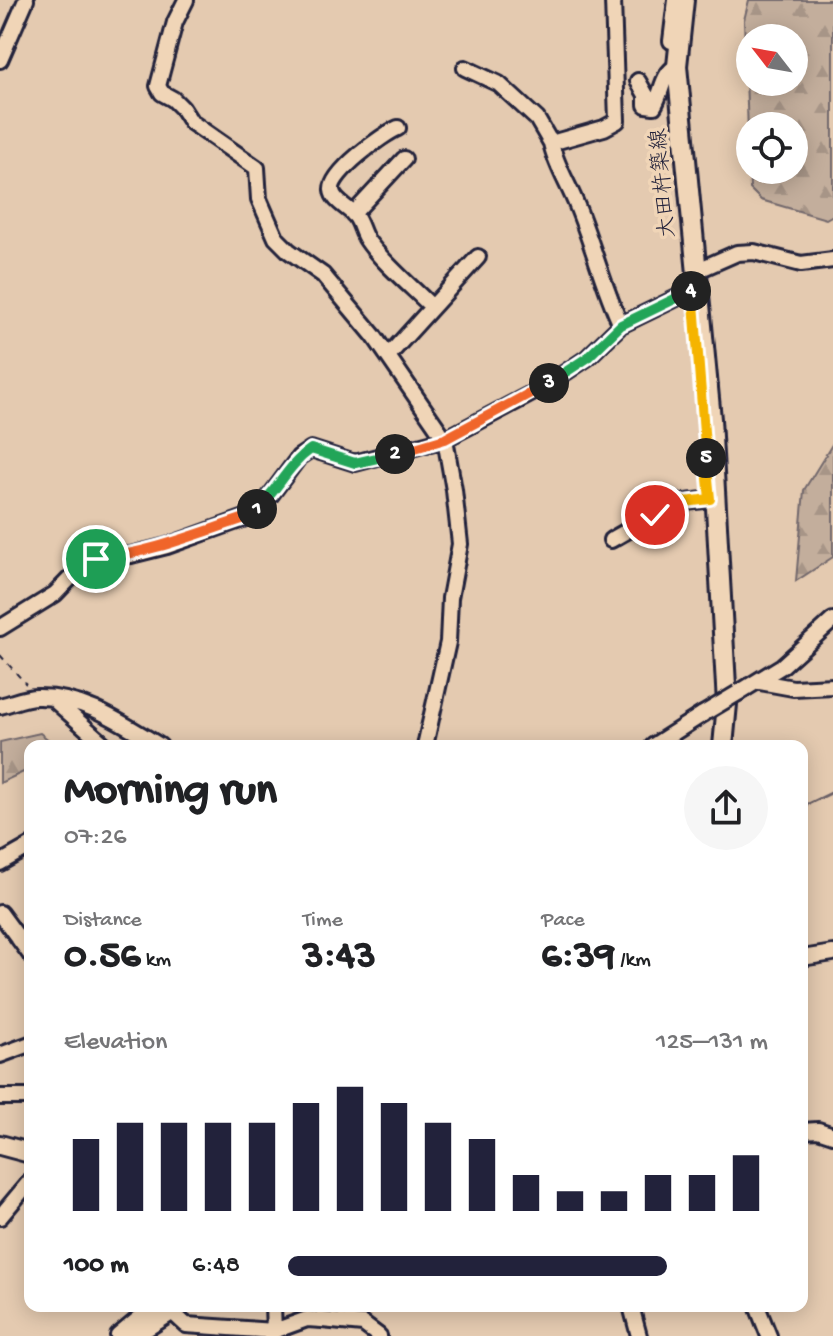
<!DOCTYPE html>
<meta charset="utf-8">
<style>
body{margin:0;font-family:"Gochi Hand","Klee One",sans-serif;background:#f6f6f6;color:#202124;height:100vh;display:flex;flex-direction:column;font-size:30px;white-space:nowrap}
*{box-sizing:border-box;margin:0}
p{font-size:26px;color:#757577}
.icon{flex:none;width:44px;height:44px;fill:none;stroke:currentColor;stroke-width:2;stroke-linecap:round;stroke-linejoin:round}
.map{position:relative;flex:1;overflow:hidden}
.panel{position:absolute;left:24px;top:740px;width:784px;height:572px;display:flex;flex-direction:column;background:#fff;border-radius:16px;box-shadow:0 4px 20px #0003}
.panel>*{flex:none}
.needle{width:52px;rotate:301deg}
.tools{position:absolute;left:736px;top:24px;display:grid;gap:16px}
.tools a{display:grid;place-items:center;width:72px;height:72px;border-radius:50%;background:#fff;box-shadow:0 4px 20px #0003;font-size:40px}
.pin{position:absolute;display:grid;place-items:center;width:68px;height:68px;color:#fff;margin:-34px;border:4px solid #fff;border-radius:50%;box-shadow:0 2px 8px #0007}
.km{position:absolute;width:40px;height:40px;margin:-20px;border-radius:50%;background:#222;color:#fff;font-size:22px;line-height:40px;text-align:center}
.round{display:grid;place-items:center;flex:none;width:84px;height:84px;border-radius:42px;background:#f6f6f6}
.overview{display:flex;align-items:center;justify-content:space-between;height:136px;padding:0 40px}
h1{font-size:44px;font-weight:700;line-height:60px}
.stats{display:grid;grid-template-columns:repeat(3,1fr);gap:12px;height:136px;padding:8px 40px}
.stats div{display:grid;align-content:center}
.stats b{font-size:40px;font-weight:700}
.stats small{font-size:22px;font-weight:400}
.stats p{font-size:22px}
.chart{height:224px;padding:16px 40px}
.chart p{display:flex;justify-content:space-between}
.chart svg{width:100%;height:144px;margin-top:8px;stroke:#22223b;stroke-width:6}
ul{padding:0 40px;list-style:none;font-size:26px}
li{display:grid;grid-template-columns:128px 96px 1fr;align-items:center;height:60px}
li i{height:20px;border-radius:10px;background:#22223b}
.map>svg:first-child{display:block}
.forest{fill:url(#forest-firs);stroke:#72686c;stroke-width:2;fill-rule:evenodd}
.lines{fill:none;stroke-linecap:round;stroke-linejoin:round}
.stream{stroke:#6a6066;stroke-width:3}
.minor-casing{stroke:#22223b;stroke-width:20}
.major-casing{stroke:#22223b;stroke-width:24}
.path{stroke:#22223b;stroke-width:2;stroke-dasharray:6 6;stroke-linecap:butt}
.minor{stroke:#f0d5b7;stroke-width:14}
.major{stroke:#f0d5b7;stroke-width:18}
.minor-bridge-casing{stroke:#22223b;stroke-width:20;stroke-linecap:butt}
.minor-bridge{stroke:#f0d5b7;stroke-width:14}
.split-1-casing{stroke:#fff;stroke-width:16}
.split-2-casing{stroke:#fff;stroke-width:16}
.split-3-casing{stroke:#fff;stroke-width:16}
.split-4-casing{stroke:#fff;stroke-width:16}
.split-5-casing{stroke:#fff;stroke-width:16}
.split-6-casing{stroke:#fff;stroke-width:16}
.split-1{stroke:#f0652b;stroke-width:10}
.split-2{stroke:#22a559;stroke-width:10}
.split-3{stroke:#f0652b;stroke-width:10}
.split-4{stroke:#22a559;stroke-width:10}
.split-5{stroke:#f5b400;stroke-width:10}
.split-6{stroke:#f5b400;stroke-width:10}
.labels{text-anchor:middle;dominant-baseline:central;stroke-width:7;stroke-linejoin:round;paint-order:stroke}
.street-label{font-size:22px;fill:#22223b;stroke:#f0d5b7}
</style>
<div class="map">
<svg width="833" height="1336" viewBox="0 0 833 1336">
<defs>
<pattern id="forest-firs" width="22" height="20" patternUnits="userSpaceOnUse" patternTransform="scale(2)"><rect width="22" height="20" fill="#c3ae9c"/><path d="M5 1l3.5 6h-7zM16 11l3.5 6h-7z" fill="#a79587"/></pattern>
</defs>
<rect width="100%" height="100%" fill="#e4cab0"/>
<filter id="ink" filterUnits="userSpaceOnUse"><feTurbulence type="fractalNoise" baseFrequency=".0125" numOctaves="2"/><feDisplacementMap in="SourceGraphic" scale="16" xChannelSelector="R" yChannelSelector="G"/><feConvolveMatrix kernelMatrix="1 2 1 2 8 2 1 2 1" color-interpolation-filters="sRGB"/></filter>
<g filter="url(#ink)">
<path class="forest" d="M749,0H833V215L826,219L761,200L750,189L744,20ZM750,38H794V82H750ZM750,126H794V170H750Z
M833,443V557L796,581L804,490Z
M40,733L50,741L47,746H30V769L0,783V742Z"/>
<g class="lines">
<path class="stream" d="M802,807L833,792"/>
<g class="minor-casing">
<path id="minor" d="M186,0L175,22L158,86L162,93L173,99L182,108L191,122L257,168L259,199L276,238L289,251L323,275L374,336L445,439L454,490L460,544L450,598L448,642L425,746
M613,0L617,121L604,128L551,143C556,166 569,185 577,206C593,245 603,286 621,325
M671,41L676,0
M0,60L26,0
M465,68L499,84L537,119L551,143
M638,81L646,95V105L654,106C663,92 661,74 677,66
M398,128C383,134 330,173 332,190C333,202 350,208 356,217C361,224 362,233 367,240C381,261 413,288 432,307
M353,214L404,159
M696,271L737,253L754,252L801,264L833,260
M388,356L478,257
M611,540L676,503L714,499
M0,628L55,594L82,566L96,559L131,555L167,546L248,517L267,500L299,457L311,449L355,463L445,439L542,388L587,358L621,325L693,290L697,286
M760,682L793,688L833,686
M738,693L782,666L833,620
M52,698L106,746
M0,706C12,703 25,697 37,697C84,696 122,723 160,746
M653,746L703,714
M0,863L30,846
M0,913L30,954
M802,958L833,953
M0,1055L30,1044
M0,1097H30
M802,1131L818,1130L833,1135
M0,1217L30,1181
M273,1306L274,1331
M631,1306L639,1336
M757,1306L769,1336
M171,1311L186,1325L274,1331L307,1319L322,1320L363,1324L379,1336
M118,1336L154,1306"/>
</g>
<g class="major-casing">
<path id="major" d="M684,0L677,66L711,419L727,704L723,746
M0,1145L30,1153
M132,1336L179,1306"/>
</g>
<path class="path" d="M0,655L26,684"/>
<use href="#minor" class="minor"/>
<use href="#major" class="major"/>
<g class="minor-bridge-casing">
<path id="minor-bridge" d="M703,714L738,693"/>
</g>
<use href="#minor-bridge" class="minor-bridge"/>
</g>
</g>
<g class="lines" filter="url(#ink)">
<g class="split-1-casing">
<path id="split-1" d="M96,559C151,553 196,534 248,517L257,509"/>
</g>
<g class="split-2-casing">
<path id="split-2" d="M257,509C277,491 288,465 311,449L355,463L395,454"/>
</g>
<g class="split-3-casing">
<path id="split-3" d="M395,454L445,439L549,383"/>
</g>
<g class="split-4-casing">
<path id="split-4" d="M549,383L587,358L621,325L691,291"/>
</g>
<g class="split-5-casing">
<path id="split-5" d="M691,291L693,290L706,458"/>
</g>
<g class="split-6-casing">
<path id="split-6" d="M655,515L676,503L710,499L706,458"/>
</g>
<use href="#split-1" class="split-1"/>
<use href="#split-2" class="split-2"/>
<use href="#split-3" class="split-3"/>
<use href="#split-4" class="split-4"/>
<use href="#split-5" class="split-5"/>
<use href="#split-6" class="split-6"/>
</g>
<g class="labels">
<g class="street-label">
<text transform="translate(665 183) rotate(-95)">大田杵築線</text>
</g>
</g>
</svg>
<div class="tools">
<a><svg class="needle" viewBox="-14 -14 28 28"><path d="M0-13l5 13h-10z" fill="#e53935"/><path d="M0 13l5-13h-10z" fill="#757577"/></svg></a>
<a><svg class="icon" aria-label="locate" viewBox="0 0 24 24"><circle cx="12" cy="12" r="6"/><path d="M12 2v4M12 18v4M2 12h4M18 12h4"/></svg></a>
</div>
<div class="pin" style="left:96px;top:559px;background:#1e9e55"><svg class="icon" aria-label="arrive" viewBox="0 0 24 24"><path d="M6 21V4h12l-3 4 3 4H6"/></svg></div>
<div class="pin" style="left:655px;top:515px;background:#d93025"><svg class="icon" aria-label="check" viewBox="0 0 24 24"><path d="M5 12l5 5 9-10"/></svg></div>
<b class="km" style="left:257px;top:509px">1</b>
<b class="km" style="left:395px;top:454px">2</b>
<b class="km" style="left:549px;top:383px">3</b>
<b class="km" style="left:691px;top:291px">4</b>
<b class="km" style="left:706px;top:458px">5</b>
<section class="panel">
<div class="overview"><div><h1>Morning run</h1><p>07:26</p></div><a class="round"><svg class="icon" aria-label="share" viewBox="0 0 24 24"><path d="M12 15V3M7 8l5-5 5 5M5 13v7h14v-7"/></svg></a></div>
<div class="stats">
<div><p>Distance</p><b>0.56<small> km</small></b></div>
<div><p>Time</p><b>3:43</b></div>
<div><p>Pace</p><b>6:39<small> /km</small></b></div>
</div>
<div class="chart"><p><span>Elevation</span>125–131 m</p>
<svg viewBox="0 0 160 44" preserveAspectRatio="none"><path d="M5 44V22M15 44V17M25 44V17M35 44V17M45 44V17M55 44V11M65 44V6M75 44V11M85 44V17M95 44V22M105 44V33M115 44V38M125 44V38M135 44V33M145 44V33M155 44V27"/></svg>
</div>
<ul>
<li><b>100 m</b>6:48<i style="width:79%"></i></li>
</ul>
</section>
</div>
